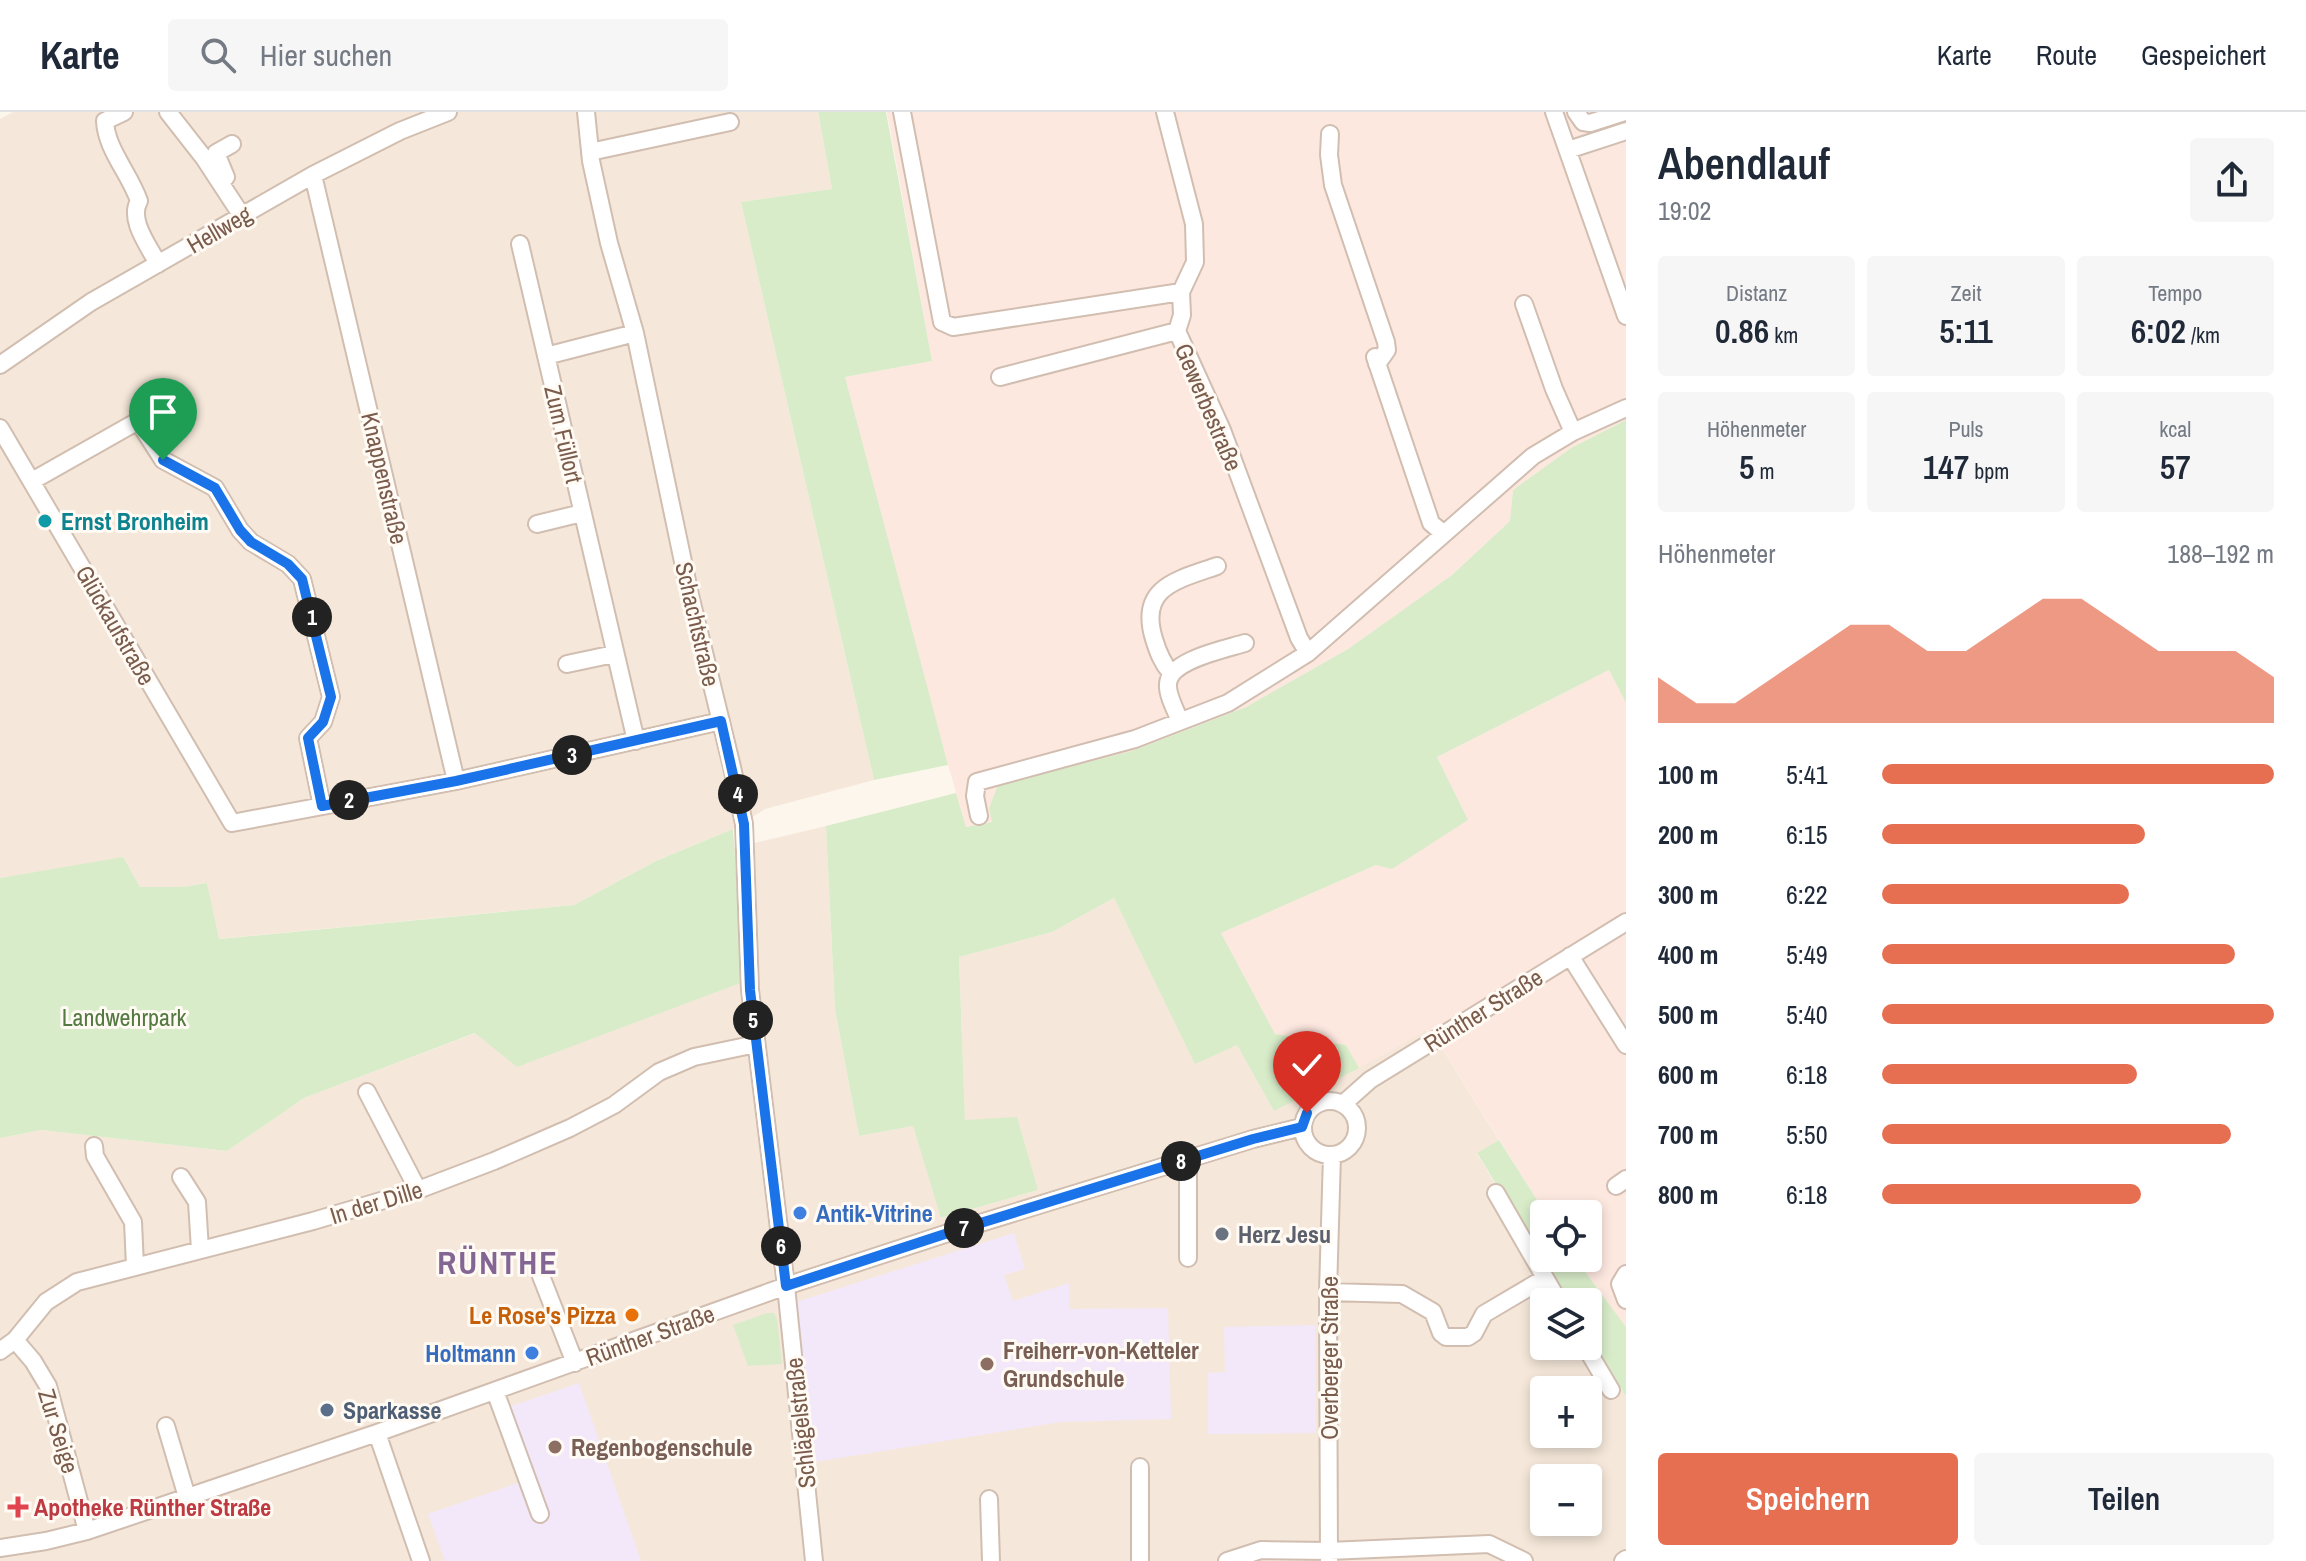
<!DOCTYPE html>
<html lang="de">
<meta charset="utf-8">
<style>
body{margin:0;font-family:"Archivo Narrow",sans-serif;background:#f6f6f7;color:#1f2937;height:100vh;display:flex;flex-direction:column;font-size:30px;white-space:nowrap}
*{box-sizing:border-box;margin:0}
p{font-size:26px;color:#747a83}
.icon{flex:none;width:44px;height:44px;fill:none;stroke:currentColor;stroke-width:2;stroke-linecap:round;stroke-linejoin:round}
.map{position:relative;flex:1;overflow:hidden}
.details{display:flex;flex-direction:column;background:#fff;width:680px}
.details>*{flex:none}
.buttons{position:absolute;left:1530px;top:1088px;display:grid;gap:16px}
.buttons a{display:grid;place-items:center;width:72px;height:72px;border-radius:8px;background:#fff;box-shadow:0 4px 12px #0003;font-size:40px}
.pin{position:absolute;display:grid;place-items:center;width:68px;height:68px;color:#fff;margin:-82px -34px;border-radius:50% 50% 50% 0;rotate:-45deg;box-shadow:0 0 8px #0007}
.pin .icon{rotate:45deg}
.km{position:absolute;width:40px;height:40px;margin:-20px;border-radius:50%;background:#222;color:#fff;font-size:22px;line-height:40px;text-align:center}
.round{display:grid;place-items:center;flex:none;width:84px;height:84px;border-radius:8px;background:#f6f6f7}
.summary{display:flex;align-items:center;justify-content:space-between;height:136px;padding:0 32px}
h1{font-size:44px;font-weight:600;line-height:60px}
.stats{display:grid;grid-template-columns:repeat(3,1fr);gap:12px;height:136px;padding:8px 32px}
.stats div{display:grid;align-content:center;border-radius:8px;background:#f6f6f7;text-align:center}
.stats b{font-size:34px;font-weight:600}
.stats small{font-size:22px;font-weight:400}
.stats p{font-size:22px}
.chart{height:224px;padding:16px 32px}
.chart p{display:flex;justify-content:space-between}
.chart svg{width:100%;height:144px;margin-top:8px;fill:#e76f51;opacity:.7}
.action{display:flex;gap:16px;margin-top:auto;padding:16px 32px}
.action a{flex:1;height:92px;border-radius:8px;background:#e76f51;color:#fff;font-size:32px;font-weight:600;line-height:92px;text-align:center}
.action a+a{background:#f6f6f7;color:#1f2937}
ul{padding:0 32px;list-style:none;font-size:26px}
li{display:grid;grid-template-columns:128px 96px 1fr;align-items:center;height:60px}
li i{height:20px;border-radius:10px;background:#e76f51}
header{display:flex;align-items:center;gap:48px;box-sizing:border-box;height:112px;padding:0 40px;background:#fff;border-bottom:2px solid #e0e1e3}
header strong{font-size:38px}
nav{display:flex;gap:44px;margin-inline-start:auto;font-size:28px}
.search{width:560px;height:72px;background:#f6f6f7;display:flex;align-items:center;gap:20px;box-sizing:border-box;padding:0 28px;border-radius:8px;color:#747a83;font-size:30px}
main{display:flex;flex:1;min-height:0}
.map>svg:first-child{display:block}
.residential{fill:#f5e8da;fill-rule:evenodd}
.commercial{fill:#fde8e0}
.education{fill:#f3e8fa}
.green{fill:#d8ecc9}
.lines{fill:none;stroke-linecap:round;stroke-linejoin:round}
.minor-casing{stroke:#d1beb0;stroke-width:20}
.minor{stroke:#fff;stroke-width:16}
.route-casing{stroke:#fff;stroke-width:16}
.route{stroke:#1a73e8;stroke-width:10}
.culture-dot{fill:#0f9aa8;stroke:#fffaf3;stroke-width:3}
.shop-dot{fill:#3f7fe0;stroke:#fffaf3;stroke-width:3}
.worship-dot{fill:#6b7280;stroke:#fffaf3;stroke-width:3}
.food-dot{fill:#e8710a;stroke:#fffaf3;stroke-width:3}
.education-dot{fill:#8d6e63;stroke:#fffaf3;stroke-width:3}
.service-dot{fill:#5c6f8a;stroke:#fffaf3;stroke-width:3}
.health-dot{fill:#e0444e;stroke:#fffaf3;stroke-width:3}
.labels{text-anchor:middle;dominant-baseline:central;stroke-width:6;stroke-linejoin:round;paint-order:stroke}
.street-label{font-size:24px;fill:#7a5c4d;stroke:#fffaf3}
.culture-label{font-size:24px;font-weight:bold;fill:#0d838f;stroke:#fffaf3;text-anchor:start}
.park-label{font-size:24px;fill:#537a41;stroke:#fffaf3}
.shop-label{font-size:24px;font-weight:bold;fill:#366cbe;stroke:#fffaf3;text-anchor:start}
.worship-label{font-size:24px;font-weight:bold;fill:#5b616d;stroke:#fffaf3;text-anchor:start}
.food-label{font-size:24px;font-weight:bold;fill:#c56008;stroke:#fffaf3;text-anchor:end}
.education-label{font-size:24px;font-weight:bold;fill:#785e54;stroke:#fffaf3;text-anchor:start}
.service-label{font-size:24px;font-weight:bold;fill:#4e5e75;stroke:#fffaf3;text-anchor:start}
.health-label{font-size:24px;font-weight:bold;fill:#be3a42;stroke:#fffaf3;text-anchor:start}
.district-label{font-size:32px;font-weight:bold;letter-spacing:2px;fill:#846695;stroke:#fffaf3}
</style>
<header>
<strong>Karte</strong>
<div class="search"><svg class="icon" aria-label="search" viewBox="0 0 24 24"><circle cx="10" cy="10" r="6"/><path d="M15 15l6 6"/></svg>Hier suchen</div>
<nav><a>Karte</a><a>Route</a><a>Gespeichert</a></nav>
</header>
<main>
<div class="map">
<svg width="1626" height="1449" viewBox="0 0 1626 1449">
<rect width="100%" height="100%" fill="#fdf6ec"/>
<path class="residential" d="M13,0H818L832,77L741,90L874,668L765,697L733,717L656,749L574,793L218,827L207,771L183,775H140L123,746L0,766V7Z
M826,714L835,898L859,1024L913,1014L942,1106L1038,1078L965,1009L959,845L1052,820L1114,786L1195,951L1237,933L1274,999L1426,918L1443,938L1499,1028L1477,1042L1568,1190H1544V1234H1588V1223L1626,1285V1449H0V1026L41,1018L227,1039L304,986L476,921L743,870L734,736ZM1544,1278H1588V1322H1544ZM1544,1366H1588V1410H1544Z"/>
<path class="commercial" d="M887,0H1626V308L1571,336L1513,378L1510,409L1452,463L1348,537L1246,595L1132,639L993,710L966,715L932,597L845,265L932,249Z
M1609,558L1626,591V1215L1575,1146H1588V1102H1546L1443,938L1427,918L1359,956L1346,933L1275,923L1221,821L1376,753L1467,707L1437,645Z"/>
<path class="education" d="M1014,1121L1025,1157L1004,1163L1013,1189L1069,1171V1197L1168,1196L1171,1307L1061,1310L815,1350L796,1190Z
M1315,1213L1316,1321L1208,1322V1261L1225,1260L1224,1215Z
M579,1271L641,1449H445L428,1402L521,1370L497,1299Z"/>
<path class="green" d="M818,0H886L932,249L845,265L948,653L874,668L741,90L832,77Z
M1626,308V591L1609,558L1437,645L1468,708L1392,757L1376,753L1221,821L1275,922L1346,933L1359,956L1274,999L1237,933L1195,952L1114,786L1052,820L959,845L965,1008L1017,1005L1038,1078L941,1106L913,1014L859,1024L835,898L826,714L956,681L966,715L992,710L989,696L998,673L1132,639L1246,595L1348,537L1452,463L1510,409L1513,378L1571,336Z
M733,717L743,870L517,955L475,921L304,986L227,1039L41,1018L0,1026V766L123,745L140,775H183L207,771L219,827L574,793L656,749Z
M1499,1028L1546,1102H1544V1146H1575L1626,1215V1285L1588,1223V1190H1568L1477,1041Z
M767,1201H774L777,1207L782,1252L748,1254L733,1213Z"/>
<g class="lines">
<g class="minor-casing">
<path id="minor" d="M124,0L105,9C106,37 130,62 139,89C128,108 149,134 158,152
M168,0L204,46L242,104
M586,0L591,49L609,131L635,221L690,483L732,655L744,712L750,878L786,1174L814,1449
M902,0L942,210L953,215L1181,180
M1165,0L1194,112L1195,150L1181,180L1182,203L1177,219
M1554,0L1626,204
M1576,0L1583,10L1590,11L1625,0
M1330,22L1329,43L1333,73L1386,230L1387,238L1377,252
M1568,38L1626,19
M590,40L730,10
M313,63L456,669
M226,65L216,41L232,32
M520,132L636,629
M1524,192L1554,277L1573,320
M546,244L635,221
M1375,245L1431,411L1444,422
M0,253L91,190L313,63L400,19L448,0
M1000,265L1177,219L1222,318L1299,526L1308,541
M0,316L232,711L456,669L721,609
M32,369L138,309L163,348L215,376L240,418L251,430L288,452L302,467L331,585L323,610L308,626L322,694
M537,412L582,401
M567,552L614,542
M1171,561C1162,551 1158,540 1154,527C1138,475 1177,468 1217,454
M1180,609C1176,599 1167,583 1168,572C1169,548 1226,537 1245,531
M979,704L975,684L977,670L1135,627L1228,591L1308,541L1533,344L1573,320L1626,296
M1570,844L1626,933
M367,980L418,1078
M1303 1016a27 27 0 1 1 54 0a27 27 0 1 1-54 0Z
M1343,992L1370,968L1626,810
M94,1034L95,1044L133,1110L135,1154
M181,1065L197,1090L200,1138
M1616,1074L1626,1067
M1496,1081L1559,1190
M1188,1146V1047
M1626,1162L1620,1172L1626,1188
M541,1164L575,1251
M1328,1180L1402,1182L1433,1200L1441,1221L1446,1225H1468L1474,1221L1484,1202L1545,1166
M15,1228L33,1249L48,1274L87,1419
M1585,1234L1611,1278
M0,1239L15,1228L46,1190L77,1170L313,1109L418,1078L494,1049L570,1016L614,993L659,960L694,945L756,932
M495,1279L540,1402
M166,1314L187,1385
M377,1321L421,1449
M989,1387L991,1449
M0,1436L46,1429L87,1419L377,1321L786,1174L948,1121L1253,1027L1302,1015
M1140,1449V1355
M1227,1449L1261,1438L1329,1439L1489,1432L1524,1449
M1329,1449L1328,1180L1332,1043
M1623,1449L1626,1447"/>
</g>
<use href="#minor" class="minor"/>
</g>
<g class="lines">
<g class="route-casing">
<path id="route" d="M163,348L215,376L240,418L251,430L288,452L302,467L331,585L323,610L308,626L322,694L456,669L721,609L744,712L750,878L786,1174L948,1121L1253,1027L1302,1015L1307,1001"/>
</g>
<use href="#route" class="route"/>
</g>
<circle class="culture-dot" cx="45" cy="409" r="8"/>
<g class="shop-dot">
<circle cx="800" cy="1101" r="8"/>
<circle cx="532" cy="1241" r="8"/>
</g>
<circle class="worship-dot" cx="1222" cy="1122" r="8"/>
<circle class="food-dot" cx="632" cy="1203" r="8"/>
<g class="education-dot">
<circle cx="987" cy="1252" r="8"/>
<circle cx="555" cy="1335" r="8"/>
</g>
<circle class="service-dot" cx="327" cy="1298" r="8"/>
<path class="health-dot" d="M14 1383h8v8h8v8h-8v8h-8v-8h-8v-8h8z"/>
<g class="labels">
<g class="street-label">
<text transform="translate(219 117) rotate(-30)">Hellweg</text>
<text transform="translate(1209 295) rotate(67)">Gewerbestraße</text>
<text transform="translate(564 322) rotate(77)">Zum Füllort</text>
<text transform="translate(385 366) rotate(77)">Knappenstraße</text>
<text transform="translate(698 512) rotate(77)">Schachtstraße</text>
<text transform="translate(116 513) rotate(60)">Glückaufstraße</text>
<text transform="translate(1483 898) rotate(-32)">Rünther Straße</text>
<text transform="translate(376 1090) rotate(-17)">In der Dille</text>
<text transform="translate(650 1223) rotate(-20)">Rünther Straße</text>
<text transform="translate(1329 1246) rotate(-90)">Overberger Straße</text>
<text transform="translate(800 1311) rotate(-96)">Schlägelstraße</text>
<text transform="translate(59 1319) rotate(73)">Zur Seige</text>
</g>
<g class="culture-label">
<text x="61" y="409">Ernst Bronheim</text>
</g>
<g class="park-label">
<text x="124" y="905">Landwehrpark</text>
</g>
<g class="shop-label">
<text x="816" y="1101">Antik-Vitrine</text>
<text x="516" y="1241" text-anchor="end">Holtmann</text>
</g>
<g class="worship-label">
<text x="1238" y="1122">Herz Jesu</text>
</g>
<g class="food-label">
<text x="616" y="1203">Le Rose's Pizza</text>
</g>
<g class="education-label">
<text x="1003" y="1238">Freiherr-von-Ketteler<tspan x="1003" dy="28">Grundschule</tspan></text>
<text x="571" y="1335">Regenbogenschule</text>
</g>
<g class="service-label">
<text x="343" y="1298">Sparkasse</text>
</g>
<g class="health-label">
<text x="34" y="1395">Apotheke Rünther Straße</text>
</g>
<g class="district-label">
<text x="498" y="1150">RÜNTHE</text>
</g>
</g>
</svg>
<div class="buttons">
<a><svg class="icon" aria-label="locate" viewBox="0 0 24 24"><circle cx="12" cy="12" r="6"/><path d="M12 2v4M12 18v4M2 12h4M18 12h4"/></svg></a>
<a><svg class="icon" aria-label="layers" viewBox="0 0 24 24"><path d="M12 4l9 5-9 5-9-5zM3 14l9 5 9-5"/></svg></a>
<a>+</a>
<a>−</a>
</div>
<div class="pin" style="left:163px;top:348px;background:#1e9e55"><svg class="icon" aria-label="arrive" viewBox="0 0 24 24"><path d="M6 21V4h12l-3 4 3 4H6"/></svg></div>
<div class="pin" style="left:1307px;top:1001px;background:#d93025"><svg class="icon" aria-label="check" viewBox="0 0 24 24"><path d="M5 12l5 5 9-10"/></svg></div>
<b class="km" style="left:312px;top:505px">1</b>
<b class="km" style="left:349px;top:688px">2</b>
<b class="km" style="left:572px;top:643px">3</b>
<b class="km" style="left:738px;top:682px">4</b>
<b class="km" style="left:753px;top:908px">5</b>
<b class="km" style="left:781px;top:1134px">6</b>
<b class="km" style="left:964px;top:1116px">7</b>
<b class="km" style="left:1181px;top:1049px">8</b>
</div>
<section class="details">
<div class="summary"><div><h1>Abendlauf</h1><p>19:02</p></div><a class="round"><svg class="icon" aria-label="share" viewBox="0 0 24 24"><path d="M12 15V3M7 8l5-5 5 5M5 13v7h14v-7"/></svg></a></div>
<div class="stats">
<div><p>Distanz</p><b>0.86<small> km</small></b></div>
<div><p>Zeit</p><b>5:11</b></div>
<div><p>Tempo</p><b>6:02<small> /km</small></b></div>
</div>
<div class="stats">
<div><p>Höhenmeter</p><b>5<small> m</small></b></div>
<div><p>Puls</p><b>147<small> bpm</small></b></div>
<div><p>kcal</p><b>57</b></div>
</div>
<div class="chart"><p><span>Höhenmeter</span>188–192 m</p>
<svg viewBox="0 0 160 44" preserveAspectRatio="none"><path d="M0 44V30L10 38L20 38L30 30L40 22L50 14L60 14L70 22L80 22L90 14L100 6L110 6L120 14L130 22L140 22L150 22L160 30V44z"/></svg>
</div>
<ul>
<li><b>100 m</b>5:41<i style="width:100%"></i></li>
<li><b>200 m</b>6:15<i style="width:67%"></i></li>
<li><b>300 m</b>6:22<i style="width:63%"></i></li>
<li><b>400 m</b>5:49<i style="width:90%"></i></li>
<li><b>500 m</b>5:40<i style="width:100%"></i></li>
<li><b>600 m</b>6:18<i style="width:65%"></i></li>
<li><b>700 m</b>5:50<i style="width:89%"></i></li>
<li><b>800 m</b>6:18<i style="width:66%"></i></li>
</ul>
<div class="action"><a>Speichern</a><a>Teilen</a></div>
</section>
</main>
